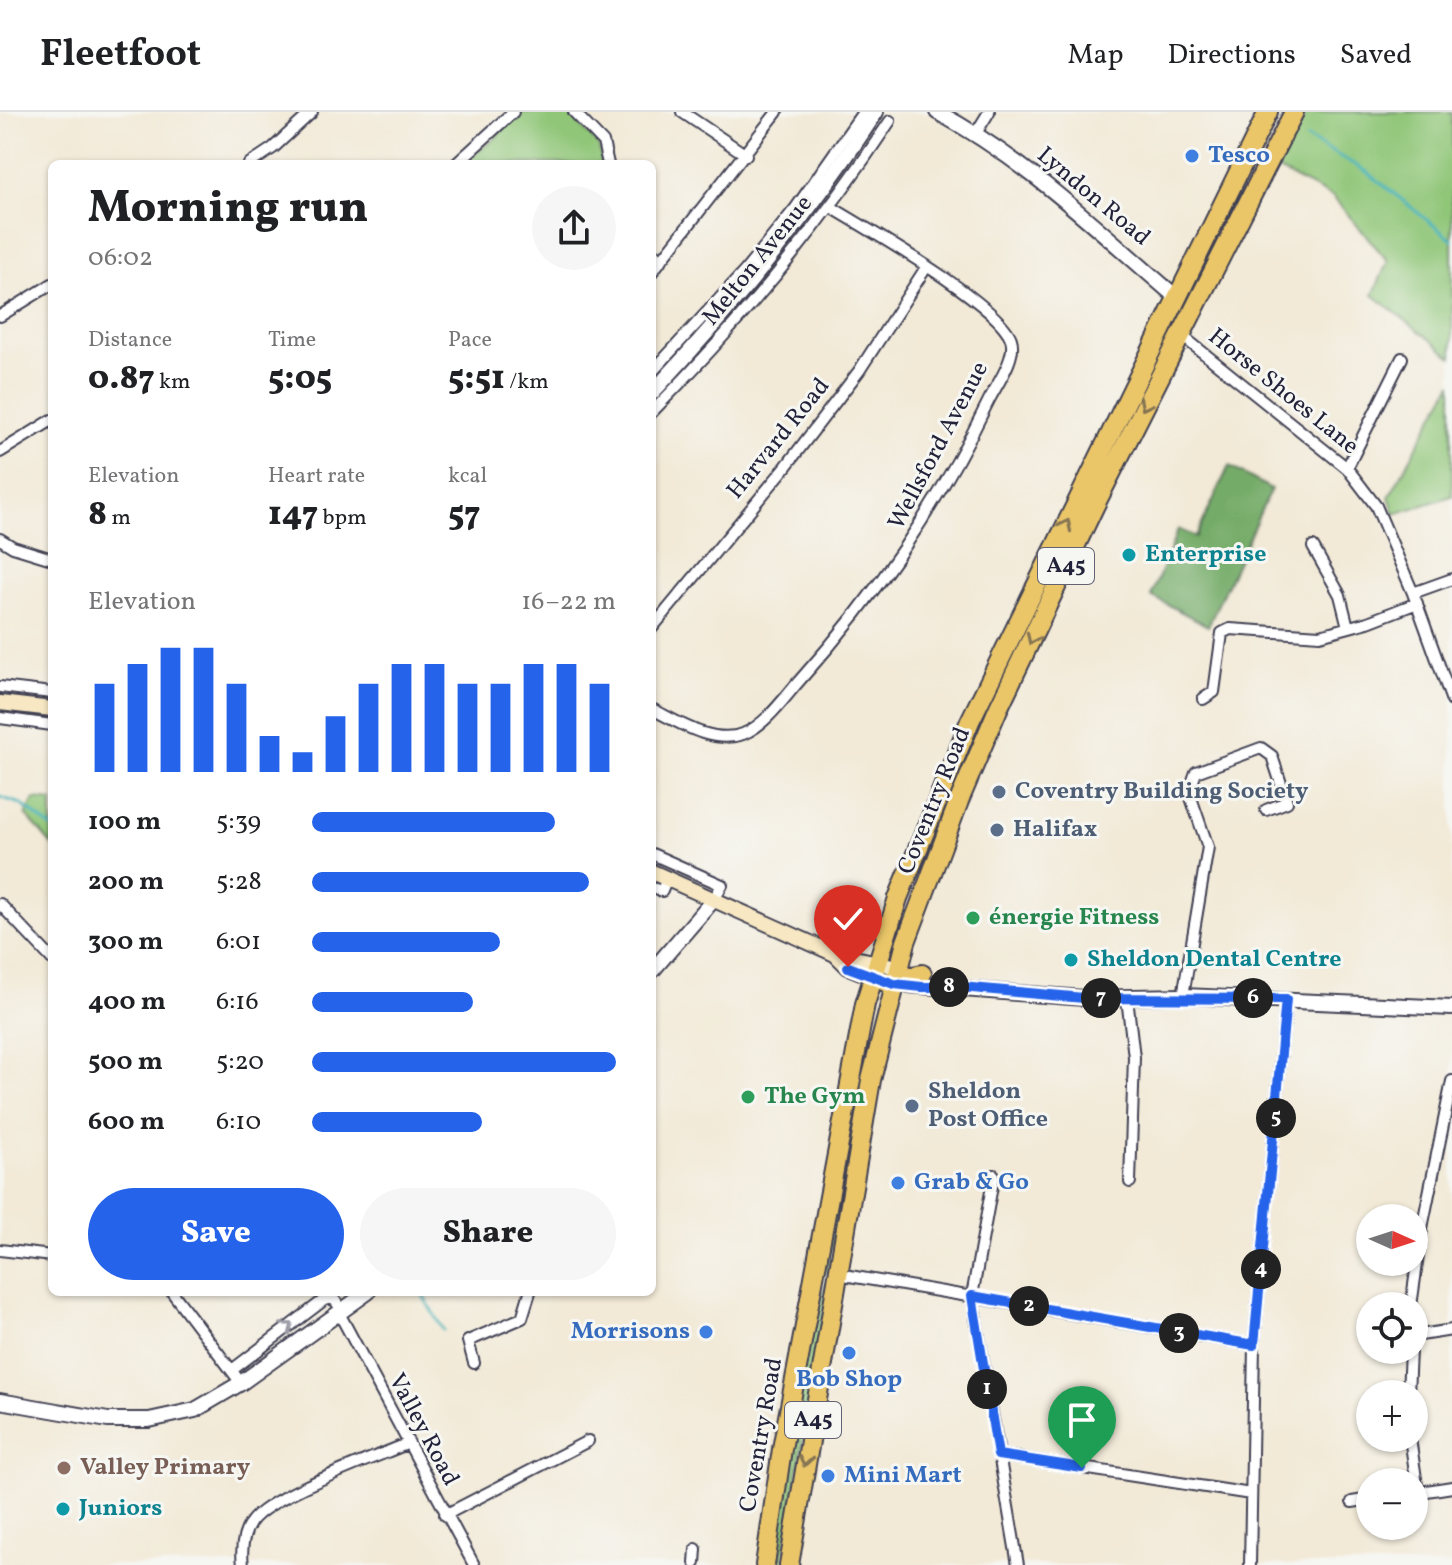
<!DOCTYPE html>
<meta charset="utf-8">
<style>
body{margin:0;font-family:Vollkorn,serif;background:#f6f6f6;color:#202124;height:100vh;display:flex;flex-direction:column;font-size:30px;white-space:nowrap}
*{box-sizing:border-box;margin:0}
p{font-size:26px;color:#757577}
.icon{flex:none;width:44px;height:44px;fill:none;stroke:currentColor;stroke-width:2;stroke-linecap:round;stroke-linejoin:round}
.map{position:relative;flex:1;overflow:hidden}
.drawer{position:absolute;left:48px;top:48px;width:608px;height:1136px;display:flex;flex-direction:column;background:#fff;border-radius:12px;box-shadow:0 2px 6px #0004}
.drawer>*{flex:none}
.needle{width:52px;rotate:93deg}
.tools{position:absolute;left:1356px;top:1092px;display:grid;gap:16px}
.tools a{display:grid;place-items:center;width:72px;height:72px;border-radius:50%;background:#fff;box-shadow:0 2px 6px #0004;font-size:40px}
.pin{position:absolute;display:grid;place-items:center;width:68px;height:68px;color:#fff;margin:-82px -34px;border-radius:50% 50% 50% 0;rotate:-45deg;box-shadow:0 0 8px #0007}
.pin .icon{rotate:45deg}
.km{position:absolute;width:40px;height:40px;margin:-20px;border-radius:50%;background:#222;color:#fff;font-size:22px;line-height:40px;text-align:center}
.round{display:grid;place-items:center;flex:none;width:84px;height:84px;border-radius:42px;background:#f6f6f6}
.overview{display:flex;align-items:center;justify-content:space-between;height:136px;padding:0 40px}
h1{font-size:44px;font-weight:800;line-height:60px}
.figures{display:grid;grid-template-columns:repeat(3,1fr);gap:12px;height:136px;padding:8px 40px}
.figures div{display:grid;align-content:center}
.figures b{font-size:34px;font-weight:800}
.figures small{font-size:22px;font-weight:400}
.figures p{font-size:22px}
.chart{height:224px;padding:16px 40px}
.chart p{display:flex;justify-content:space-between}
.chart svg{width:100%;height:144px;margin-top:8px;stroke:#2563eb;stroke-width:6}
.primary-button{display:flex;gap:16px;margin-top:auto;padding:16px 40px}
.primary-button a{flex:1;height:92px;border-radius:48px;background:#2563eb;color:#fff;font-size:32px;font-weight:800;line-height:92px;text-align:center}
.primary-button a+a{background:#f6f6f6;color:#202124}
ul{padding:0 40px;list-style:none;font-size:26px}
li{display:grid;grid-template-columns:128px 96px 1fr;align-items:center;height:60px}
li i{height:20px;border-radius:10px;background:#2563eb}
header{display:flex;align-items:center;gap:48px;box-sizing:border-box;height:112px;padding:0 40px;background:#fff;border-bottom:2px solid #e0e0e0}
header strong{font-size:38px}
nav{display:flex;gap:44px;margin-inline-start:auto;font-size:28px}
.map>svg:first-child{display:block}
.green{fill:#90c678;stroke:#59745a;stroke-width:2}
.forest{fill:#74ab68;stroke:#4b6652;stroke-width:2}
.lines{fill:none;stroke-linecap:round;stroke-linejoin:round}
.stream{stroke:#42b2ba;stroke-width:3}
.minor-casing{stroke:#414052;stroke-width:14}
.tertiary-casing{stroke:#414052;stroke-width:18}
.secondary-casing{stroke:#414052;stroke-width:18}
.trunk-casing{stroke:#414052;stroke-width:22}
.minor{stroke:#fff;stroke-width:10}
.tertiary{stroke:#fff;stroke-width:14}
.secondary{stroke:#f7e8c3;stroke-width:14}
.trunk{stroke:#eac669;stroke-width:18}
.oneway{stroke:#867452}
.oneway2{stroke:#9c9ca7}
.route-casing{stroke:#fff;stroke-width:16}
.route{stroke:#2563eb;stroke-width:10}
.shop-dot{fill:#3f7fe0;stroke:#f6f6f2;stroke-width:3}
.culture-dot{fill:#0f9aa8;stroke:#f6f6f2;stroke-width:3}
.service-dot{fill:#5c6f8a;stroke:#f6f6f2;stroke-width:3}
.leisure-dot{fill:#2e9e5b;stroke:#f6f6f2;stroke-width:3}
.education-dot{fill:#8d6e63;stroke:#f6f6f2;stroke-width:3}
.labels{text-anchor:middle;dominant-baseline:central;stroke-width:6;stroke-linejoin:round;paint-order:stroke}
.shield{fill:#f6f6f2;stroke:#626272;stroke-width:2}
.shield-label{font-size:22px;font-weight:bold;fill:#22223b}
.shop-label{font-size:24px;font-weight:bold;fill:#366cbe;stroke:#f6f6f2;text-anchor:start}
.street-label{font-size:24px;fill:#22223b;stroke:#f6f6f2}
.culture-label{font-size:24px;font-weight:bold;fill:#0d838f;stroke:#f6f6f2;text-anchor:start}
.service-label{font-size:24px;font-weight:bold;fill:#4e5e75;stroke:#f6f6f2;text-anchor:start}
.leisure-label{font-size:24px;font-weight:bold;fill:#27864d;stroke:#f6f6f2;text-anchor:start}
.education-label{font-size:24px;font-weight:bold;fill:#785e54;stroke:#f6f6f2;text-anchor:start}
</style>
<header>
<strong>Fleetfoot</strong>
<nav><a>Map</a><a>Directions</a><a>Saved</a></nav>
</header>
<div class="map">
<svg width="1452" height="1453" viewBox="0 0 1452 1453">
<rect width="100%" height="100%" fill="#f6f6f2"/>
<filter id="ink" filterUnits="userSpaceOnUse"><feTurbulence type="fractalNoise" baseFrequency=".0125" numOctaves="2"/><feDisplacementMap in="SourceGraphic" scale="16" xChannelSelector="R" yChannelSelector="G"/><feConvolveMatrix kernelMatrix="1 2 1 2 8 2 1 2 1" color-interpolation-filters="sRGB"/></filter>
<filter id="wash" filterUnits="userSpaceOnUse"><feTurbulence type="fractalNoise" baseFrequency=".006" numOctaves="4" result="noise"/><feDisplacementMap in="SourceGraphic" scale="32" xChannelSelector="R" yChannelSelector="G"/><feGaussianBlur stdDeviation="1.8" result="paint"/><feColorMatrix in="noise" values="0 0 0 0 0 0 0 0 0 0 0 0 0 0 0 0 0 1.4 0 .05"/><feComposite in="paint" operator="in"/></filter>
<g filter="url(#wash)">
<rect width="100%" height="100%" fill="#f2e9d6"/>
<path class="green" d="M519,0H568L599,34L602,52H460L493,28Z
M1308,0H1452V245L1373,183L1388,149L1333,85L1274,56Z
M806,114H810L758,183L652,295V288L707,232Z
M1452,271V384L1395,402L1389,385Z
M34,687L52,689V733L26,703Z
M851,1018L854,1020L827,1160L823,1163L842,1038Z
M830,1167L782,1453H770C778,1407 808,1191 830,1167Z"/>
<path class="forest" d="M1229,354L1271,377L1208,514L1151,484L1178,417L1196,425Z"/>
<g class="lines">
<path class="stream" d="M1307,26L1366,59L1452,128
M0,685L21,692L52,716
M421,1180L443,1218"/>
</g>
</g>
<g filter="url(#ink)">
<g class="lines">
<g class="minor-casing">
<path id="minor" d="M574,0L603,30L608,52
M682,0L746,43
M976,21L989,0
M249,52L273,36L312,0
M456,52L513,0
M652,140L662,148
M652,160L777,0
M0,204L52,172
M1181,223L1347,356L1376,394L1413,481L1452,589
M652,260L745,159L795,97L863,0
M652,300C741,210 820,115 890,9
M0,340L52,308
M1347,356L1402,246
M0,427L13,435L52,447
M1313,435L1340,483L1348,515
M1413,481L1452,467
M652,516L784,357L859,259L927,154
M0,575L52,581
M1203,587L1214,580L1222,521L1230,517L1320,523L1368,510L1417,491
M652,597C678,610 712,633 743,622C766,613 784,586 800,568C878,481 938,393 989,288C997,272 1017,245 1011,227C999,192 867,117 831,95
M0,606L52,613
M652,742L722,773L714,787
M652,776L662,779L667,766
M0,792L52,847
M1183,884L1208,735L1189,680L1196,660L1261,636L1272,644L1287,690L1266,698
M1127,886L1134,945L1130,1070
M994,1063L972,1184L1018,1453
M0,1138L52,1144
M838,1162L1254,1233
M172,1180L241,1271
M1411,1194L1422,1116L1452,969
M339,1201L474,1453
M1414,1224L1452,1218
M474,1251L468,1229L522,1206L530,1180
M232,1258L324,1188L333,1186L343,1199
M1408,1282L1410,1238
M1410,1326L1418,1380
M998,1343L1251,1382
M1414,1381L1452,1375
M1352,1390L1370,1387
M445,1403L588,1329
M695,1451L696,1437
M243,1453C241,1438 242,1423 251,1410C270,1383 374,1346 409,1331
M1250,1453L1254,1233L1286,887"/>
</g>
<g class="tertiary-casing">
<path id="tertiary" d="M937,0C1027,48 1099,119 1175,184
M652,281C735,192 810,102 876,0
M652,859L714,787
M894,872L1084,886L1183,884L1452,896
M0,1289L108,1308H149L195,1298L241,1271L368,1180"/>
</g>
<g class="secondary-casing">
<path id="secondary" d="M0,591L52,597
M652,760L835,842L898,855
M835,842L848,855L883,869"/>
</g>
<g class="trunk-casing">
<path id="trunk" d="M885,870L922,862
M765,1453L782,1337L865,892L898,786L970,609L1268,0
M789,1453L871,968L906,830L959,689L998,597L1095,393L1294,0"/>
</g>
<use href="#minor" class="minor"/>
<use href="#tertiary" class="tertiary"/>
<use href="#secondary" class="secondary"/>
<use href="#trunk" class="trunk"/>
</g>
<defs><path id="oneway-chevron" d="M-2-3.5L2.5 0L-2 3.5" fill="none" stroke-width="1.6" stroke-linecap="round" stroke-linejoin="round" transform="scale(2)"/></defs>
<g class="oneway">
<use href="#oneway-chevron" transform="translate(1145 293) rotate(117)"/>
<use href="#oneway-chevron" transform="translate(1066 413) rotate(-64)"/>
<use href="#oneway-chevron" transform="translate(1032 527) rotate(115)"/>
<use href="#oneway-chevron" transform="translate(805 1349) rotate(100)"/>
</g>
<use class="oneway2" href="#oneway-chevron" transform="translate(288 1215) rotate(-38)"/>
</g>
<g class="lines" filter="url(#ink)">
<g class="route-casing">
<path id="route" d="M848,855L894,872L922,875H961L1084,886L1286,887L1254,1233L972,1184L998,1343L1082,1356"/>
</g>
<use href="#route" class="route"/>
</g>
<g class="shop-dot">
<circle cx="1192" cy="44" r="8"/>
<circle cx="898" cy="1071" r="8"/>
<circle cx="706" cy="1220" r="8"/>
<circle cx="849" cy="1241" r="8"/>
<circle cx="828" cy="1364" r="8"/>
</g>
<g class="culture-dot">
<circle cx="1129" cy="443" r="8"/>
<circle cx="1071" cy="848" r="8"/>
<circle cx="63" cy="1397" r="8"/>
</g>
<g class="service-dot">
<circle cx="999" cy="680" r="8"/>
<circle cx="997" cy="718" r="8"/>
<circle cx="912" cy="994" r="8"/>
</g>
<g class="leisure-dot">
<circle cx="973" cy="806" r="8"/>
<circle cx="748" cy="985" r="8"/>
</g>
<circle class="education-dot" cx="64" cy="1356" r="8"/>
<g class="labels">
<g class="shield">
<rect x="1038" y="436" width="56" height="36" rx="6"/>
<rect x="785" y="1290" width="56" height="36" rx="6"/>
</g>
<g class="shield-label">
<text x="1066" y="454">A45</text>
<text x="813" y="1308">A45</text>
</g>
<g class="shop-label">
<text x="1208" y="44">Tesco</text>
<text x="914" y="1071">Grab &amp; Go</text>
<text x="690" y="1220" text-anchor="end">Morrisons</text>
<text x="849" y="1268" text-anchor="middle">Bob Shop</text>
<text x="844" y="1364">Mini Mart</text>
</g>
<g class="street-label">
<text transform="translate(1093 85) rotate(40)">Lyndon Road</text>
<text transform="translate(758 149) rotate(-51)">Melton Avenue</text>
<text transform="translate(1283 280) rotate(39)">Horse Shoes Lane</text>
<text transform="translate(779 327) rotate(-51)">Harvard Road</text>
<text transform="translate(939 334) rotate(-62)">Wellsford Avenue</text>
<text transform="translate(935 689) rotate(-68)">Coventry Road</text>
<text transform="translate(423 1318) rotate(62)">Valley Road</text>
<text transform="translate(762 1323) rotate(-80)">Coventry Road</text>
</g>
<g class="culture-label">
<text x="1145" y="443">Enterprise</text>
<text x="1087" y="848">Sheldon Dental Centre</text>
<text x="79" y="1397">Juniors</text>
</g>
<g class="service-label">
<text x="1015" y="680">Coventry Building Society</text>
<text x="1013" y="718">Halifax</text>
<text x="928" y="980">Sheldon<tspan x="928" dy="28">Post Office</tspan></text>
</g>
<g class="leisure-label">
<text x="989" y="806">énergie Fitness</text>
<text x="764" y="985">The Gym</text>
</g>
<g class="education-label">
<text x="80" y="1356">Valley Primary</text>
</g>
</g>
</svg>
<div class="tools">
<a><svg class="needle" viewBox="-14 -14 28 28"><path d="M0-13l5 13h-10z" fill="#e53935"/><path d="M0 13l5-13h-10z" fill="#757577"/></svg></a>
<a><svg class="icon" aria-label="locate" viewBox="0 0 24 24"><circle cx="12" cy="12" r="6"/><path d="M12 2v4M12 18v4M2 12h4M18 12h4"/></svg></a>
<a>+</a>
<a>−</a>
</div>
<div class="pin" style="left:1082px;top:1356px;background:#1e9e55"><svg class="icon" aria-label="arrive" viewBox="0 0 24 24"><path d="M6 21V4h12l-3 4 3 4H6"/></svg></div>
<div class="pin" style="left:848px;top:855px;background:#d93025"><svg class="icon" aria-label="check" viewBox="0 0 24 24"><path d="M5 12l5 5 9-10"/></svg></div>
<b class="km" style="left:987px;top:1277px">1</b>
<b class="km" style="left:1029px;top:1194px">2</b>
<b class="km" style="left:1179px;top:1221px">3</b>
<b class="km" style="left:1261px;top:1157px">4</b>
<b class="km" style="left:1276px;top:1006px">5</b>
<b class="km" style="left:1253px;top:886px">6</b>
<b class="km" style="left:1101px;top:886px">7</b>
<b class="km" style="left:949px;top:875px">8</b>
<section class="drawer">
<div class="overview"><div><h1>Morning run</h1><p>06:02</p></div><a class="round"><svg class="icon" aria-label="share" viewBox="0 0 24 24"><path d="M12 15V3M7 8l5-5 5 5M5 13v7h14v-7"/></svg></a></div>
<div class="figures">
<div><p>Distance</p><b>0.87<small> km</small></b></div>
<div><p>Time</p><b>5:05</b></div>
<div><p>Pace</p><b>5:51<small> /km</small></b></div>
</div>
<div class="figures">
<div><p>Elevation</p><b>8<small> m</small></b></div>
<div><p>Heart rate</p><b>147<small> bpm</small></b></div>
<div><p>kcal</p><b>57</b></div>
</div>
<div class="chart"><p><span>Elevation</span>16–22 m</p>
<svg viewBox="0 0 160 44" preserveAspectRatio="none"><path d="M5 44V17M15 44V11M25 44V6M35 44V6M45 44V17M55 44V33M65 44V38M75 44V27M85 44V17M95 44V11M105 44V11M115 44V17M125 44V17M135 44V11M145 44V11M155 44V17"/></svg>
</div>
<ul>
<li><b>100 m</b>5:39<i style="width:80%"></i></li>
<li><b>200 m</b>5:28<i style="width:91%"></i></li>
<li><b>300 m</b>6:01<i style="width:62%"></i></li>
<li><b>400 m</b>6:16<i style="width:53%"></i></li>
<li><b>500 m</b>5:20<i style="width:100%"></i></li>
<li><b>600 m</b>6:10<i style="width:56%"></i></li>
</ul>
<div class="primary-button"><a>Save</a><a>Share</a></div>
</section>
</div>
